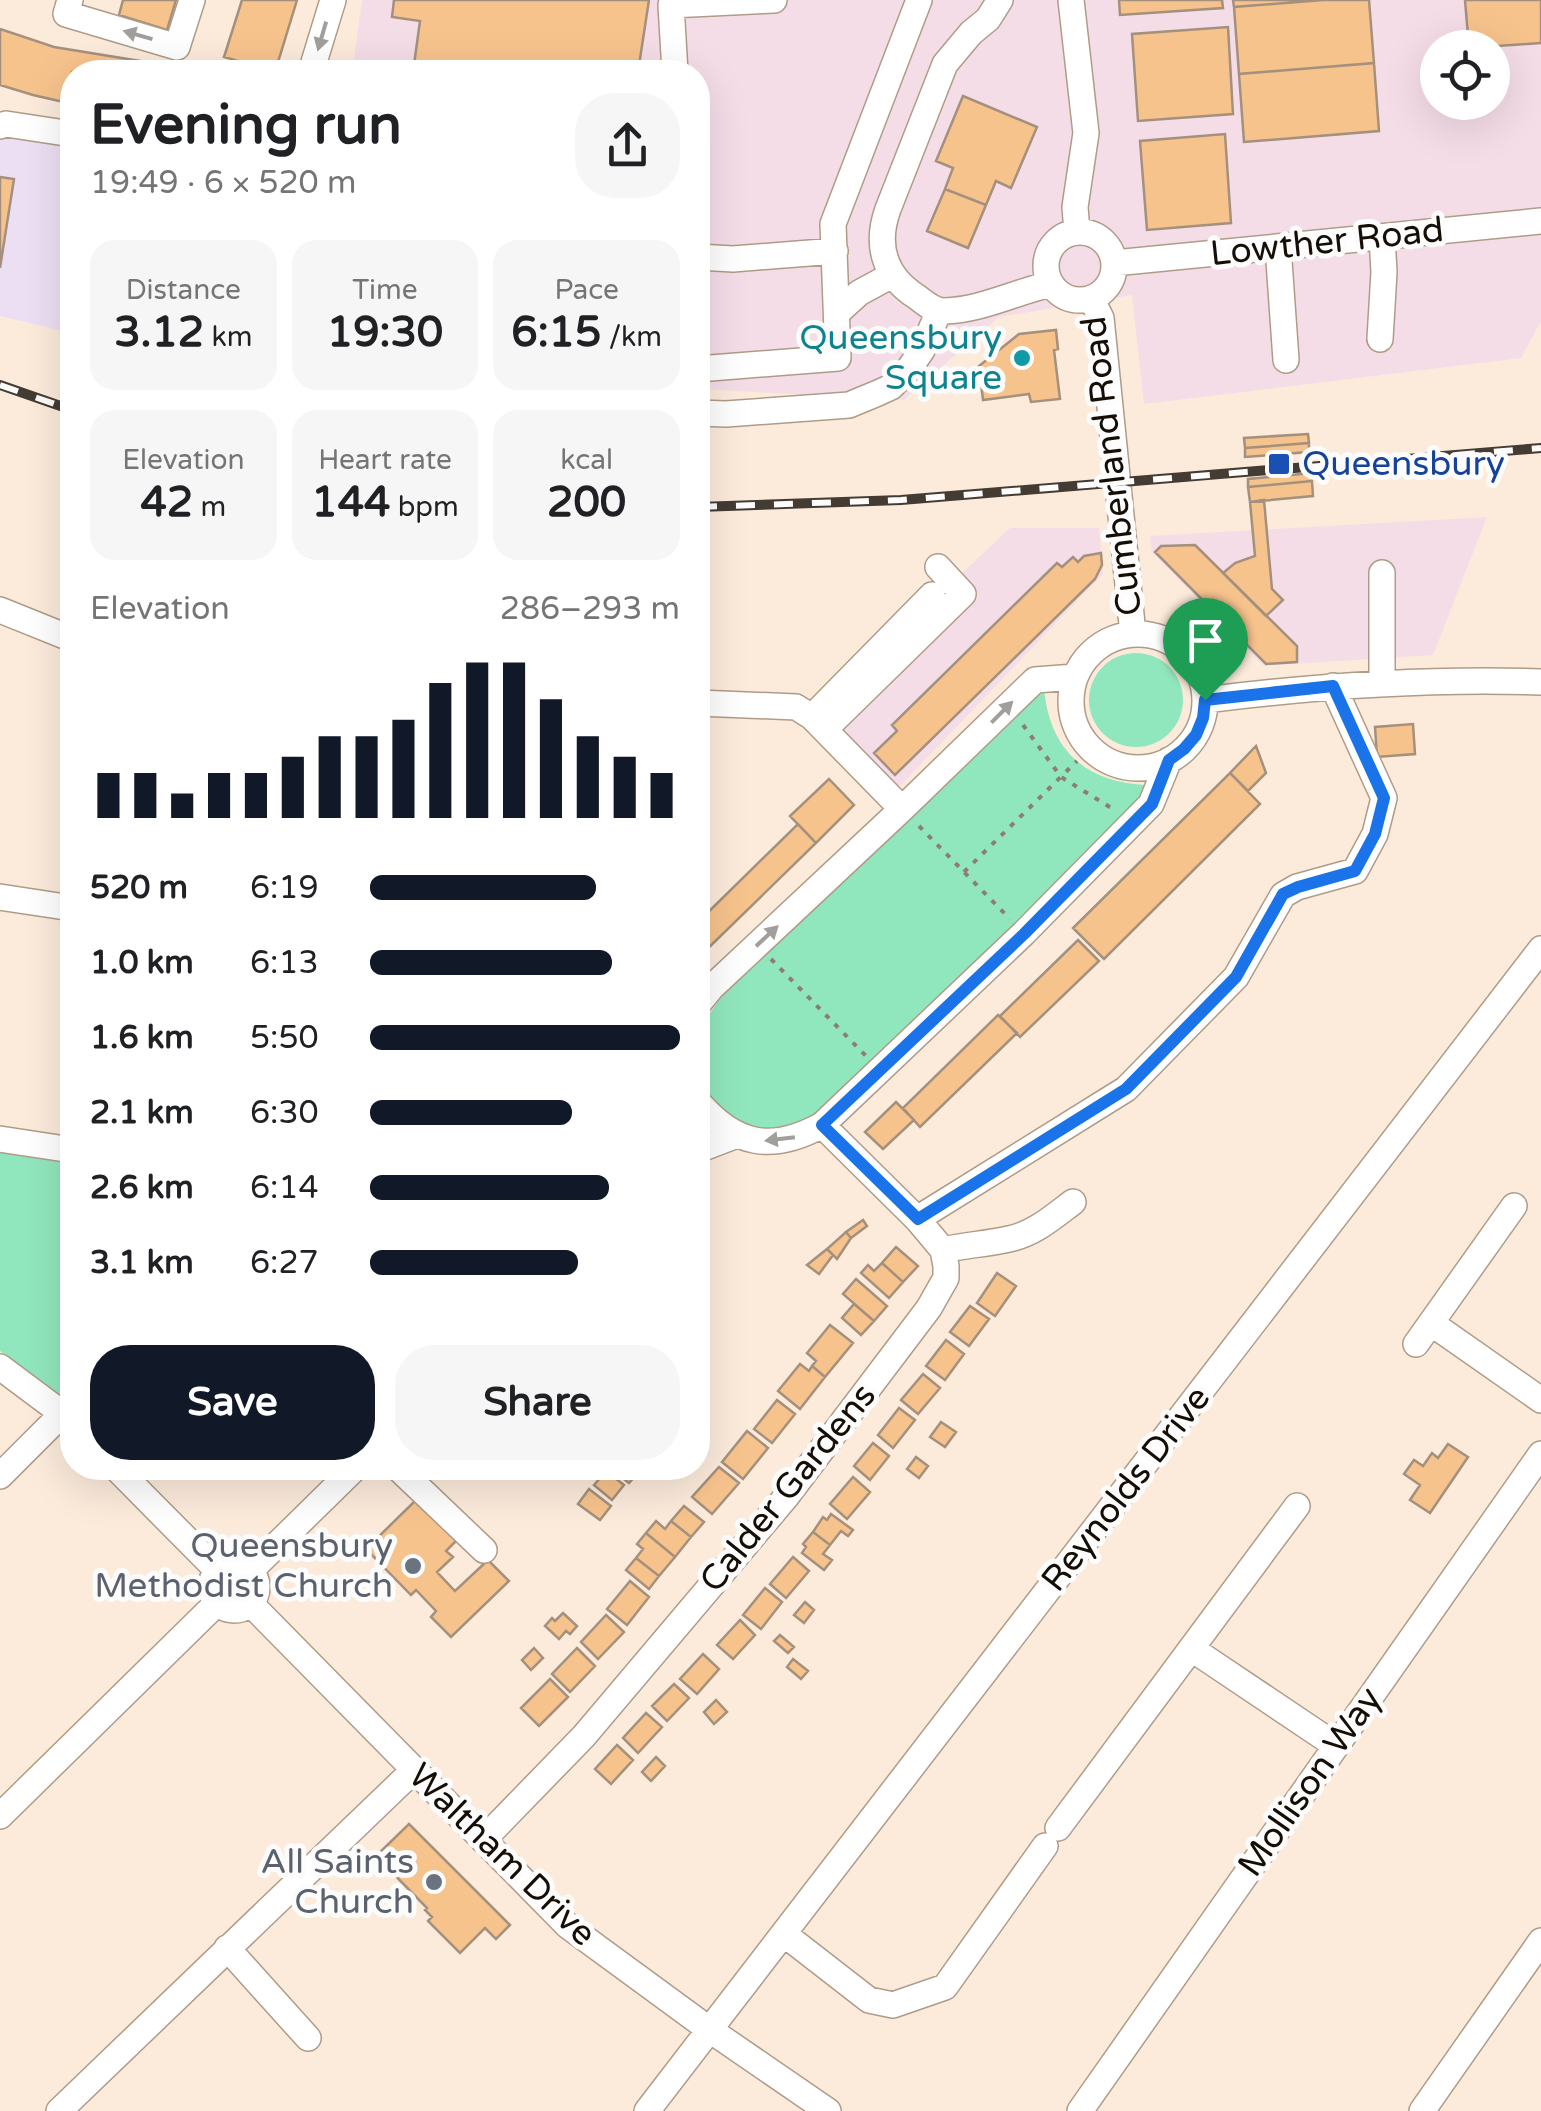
<!DOCTYPE html>
<meta charset="utf-8">
<style>
body{margin:0;font-family:"Varela Round",sans-serif;background:#f6f6f6;color:#202124;height:100vh;display:flex;flex-direction:column;font-size:38px;white-space:nowrap}
*{box-sizing:border-box;margin:0}
p{font-size:32px;color:#757577}
.icon{flex:none;width:55px;height:55px;fill:none;stroke:currentColor;stroke-width:2;stroke-linecap:round;stroke-linejoin:round}
.map{position:relative;flex:1;overflow:hidden}
.sheet{position:absolute;left:60px;top:60px;width:650px;height:1420px;display:flex;flex-direction:column;background:#fff;border-radius:40px;box-shadow:0 10px 40px #0002}
.sheet>*{flex:none}
.buttons{position:absolute;left:1420px;top:30px;display:grid;gap:20px}
.buttons a{display:grid;place-items:center;width:90px;height:90px;border-radius:50%;background:#fff;box-shadow:0 10px 40px #0002;font-size:50px}
.pin{position:absolute;display:grid;place-items:center;width:85px;height:85px;color:#fff;margin:-102px -42px;border-radius:50% 50% 50% 0;rotate:-45deg;box-shadow:0 0 10px #0007}
.pin .icon{rotate:45deg}
.round{display:grid;place-items:center;flex:none;width:105px;height:105px;border-radius:40px;background:#f6f6f6}
.overview{display:flex;align-items:center;justify-content:space-between;height:170px;padding:0 30px}
h1{font-size:55px;font-weight:700;line-height:75px}
.stats{display:grid;grid-template-columns:repeat(3,1fr);gap:15px;height:170px;padding:10px 30px}
.stats div{display:grid;align-content:center;border-radius:25px;background:#f6f6f6;text-align:center}
.stats b{font-size:42px;font-weight:700}
.stats small{font-size:28px;font-weight:400}
.stats p{font-size:28px}
.chart{height:280px;padding:20px 30px}
.chart p{display:flex;justify-content:space-between}
.chart svg{width:100%;height:180px;margin-top:10px;stroke:#111827;stroke-width:6}
.cta{display:flex;gap:20px;margin-top:auto;padding:20px 30px}
.cta a{flex:1;height:115px;border-radius:40px;background:#111827;color:#fff;font-size:40px;font-weight:700;line-height:115px;text-align:center}
.cta a+a{background:#f6f6f6;color:#202124}
ul{padding:0 30px;list-style:none;font-size:32px}
li{display:grid;grid-template-columns:160px 120px 1fr;align-items:center;height:75px}
li i{height:25px;border-radius:12px;background:#111827}
.map>svg:first-child{display:block}
.commercial{fill:#f5dde8;fill-rule:evenodd}
.industrial{fill:#ecdff3}
.green{fill:#91e7bd}
.building{fill:#f7c38d;stroke:#a4907d;stroke-width:2.5}
.lines{fill:none;stroke-linecap:round;stroke-linejoin:round}
.minor-casing{stroke:#af9c88;stroke-width:28}
.path{stroke:#8b7f73;stroke-width:4;stroke-dasharray:5 8;stroke-linecap:butt}
.minor{stroke:#fff;stroke-width:25}
.rail-casing{stroke:#443b33;stroke-width:10}
.rail{stroke:#fcfcfc;stroke-width:6;stroke-dasharray:19;stroke-linecap:butt}
.oneway{fill:#a19f9c}
.route-casing{stroke:#fff;stroke-width:20}
.route{stroke:#1a73e8;stroke-width:12}
.culture-dot{fill:#0f9aa8;stroke:#fcfcfc;stroke-width:4}
.transit-dot{fill:#1a4fb4;stroke:#fcfcfc;stroke-width:4}
.worship-dot{fill:#6b7280;stroke:#fcfcfc;stroke-width:4}
.labels{text-anchor:middle;dominant-baseline:central;stroke-width:10;stroke-linejoin:round;paint-order:stroke}
.street-label{font-size:35px;fill:#150e07;stroke:#fcfcfc}
.culture-label{font-size:35px;fill:#0d838f;stroke:#fcfcfc;text-anchor:end}
.transit-label{font-size:35px;fill:#164399;stroke:#fcfcfc;text-anchor:start}
.worship-label{font-size:35px;fill:#5b616d;stroke:#fcfcfc;text-anchor:end}
</style>
<div class="map">
<svg width="1541" height="2111" viewBox="0 0 1541 2111">
<rect width="100%" height="100%" fill="#fcebdb"/>
<path class="commercial" d="M362,0H1541V321L1521,358L1144,404L1132,295L999,317L904,400L698,389V72H352ZM1438,48H1492V102H1438Z
M1487,517L1433,655L1264,666L1152,552L1150,536Z
M1010,528H1099L1103,574L898,788L819,707Z"/>
<path class="industrial" d="M0,132L72,146V333L0,316Z"/>
<path class="green" d="M1089 700a47 47 0 1 1 94 0a47 47 0 1 1-94 0Z
M1033,685L1044,689C1050,750 1085,782 1146,785L1148,798L821,1115C807,1120 790,1130 776,1131C728,1135 691,1087 698,1042C700,1026 710,1013 719,1000Z
M0,1148L72,1158V1392L60,1395L49,1392L0,1351Z
M222 1589a13 13 0 1 1 26 0a13 13 0 1 1-26 0Z"/>
<path class="building" d="M123,0H176L167,30L119,15Z
M242,0H297L275,72L224,57Z
M394,0H649L638,72H413L420,21L392,17Z
M1119,0H1222L1223,8L1120,15Z
M1233,0H1323L1234,7Z
M1323,0H1369L1374,63L1239,74L1234,7Z
M1465,0H1541V43L1469,48Z
M1228,27L1233,114L1138,121L1132,34Z
M0,29L54,47L177,67L192,72H72V104L33,95L0,85Z
M1374,63L1379,131L1244,142L1239,74Z
M963,96L1037,127L1011,188L996,181L986,205L945,189L953,168L936,161Z
M1225,134L1231,223L1147,230L1140,141Z
M0,177L14,179L0,268Z
M945,189L986,205L968,248L927,231Z
M1056,330L1058,349L1054,350L1060,399L1031,402L1029,394L983,400L979,366L1019,334Z
M1308,434L1309,443L1245,448L1244,438Z
M1309,443V452L1245,457V448Z
M1311,473L1312,481L1248,487V479Z
M1312,481L1313,496L1250,502L1248,487Z
M1264,500L1272,589L1283,600L1266,616L1223,573L1235,563L1255,556L1250,502Z
M1195,545L1297,646V662L1266,664L1155,552L1161,546Z
M1101,553L1102,565L1095,579L895,775L874,753L897,731L892,725L1057,563L1062,567L1073,557L1078,562L1084,556Z
M1413,724L1415,754L1377,757L1375,727Z
M1256,746L1266,773L1248,791L1230,773Z
M1230,773L1260,804L1104,959L1073,928Z
M829,779L854,805L816,843L790,816Z
M798,824L816,843L698,958V922Z
M1078,940L1099,961L1020,1037L1000,1016Z
M998,1015L1017,1033L920,1127L903,1108Z
M896,1102L914,1120L883,1149L865,1132Z
M863,1220L867,1226L851,1238L846,1232Z
M846,1232L851,1238L837,1259L827,1249Z
M896,1247L918,1266L903,1282L882,1263Z
M827,1249L833,1255L819,1274L807,1265Z
M882,1263L903,1282L889,1298L861,1273L868,1265L874,1271Z
M997,1273L1016,1286L995,1316L977,1303Z
M856,1279L887,1306L874,1321L843,1294Z
M854,1304L874,1321L861,1335L842,1318Z
M970,1306L989,1319L969,1346L950,1332Z
M830,1325L853,1343L825,1377L812,1366L816,1361L807,1353Z
M946,1340L964,1354L945,1380L926,1366Z
M800,1364L809,1371L812,1366L825,1377L800,1409L778,1391Z
M923,1374L940,1388L918,1414L901,1400Z
M777,1400L795,1414L772,1443L754,1429Z
M899,1408L915,1420L893,1448L878,1435Z
M941,1422L956,1432L945,1447L930,1437Z
M747,1431L768,1448L743,1479L722,1462Z
M873,1443L889,1456L870,1480L854,1466Z
M1448,1444L1468,1457L1430,1513L1410,1500L1420,1485L1404,1474L1414,1460L1423,1466L1432,1453L1438,1458Z
M916,1457L928,1466L919,1478L907,1469Z
M719,1467L739,1483L712,1514L692,1497Z
M610,1468H642L629,1483Z
M606,1471L624,1485L612,1500L594,1485Z
M853,1477L870,1492L847,1519L830,1504Z
M589,1489L611,1506L600,1520L578,1504Z
M420,1496L460,1537L446,1551L453,1557L437,1572L455,1591L488,1560L509,1581L451,1637L431,1617L436,1611L416,1590L411,1595L366,1549Z
M684,1506L704,1522L691,1537L671,1521Z
M831,1514L853,1530L848,1536L841,1531L830,1545L813,1532L823,1517L827,1520Z
M656,1521L665,1529L671,1521L691,1537L675,1557L646,1533Z
M813,1532L830,1545L823,1554L832,1560L824,1570L802,1553L806,1547L803,1544Z
M646,1533L675,1557L659,1576L636,1558L643,1549L637,1544Z
M793,1557L809,1571L786,1598L770,1584Z
M636,1558L659,1576L649,1589L626,1570Z
M630,1581L649,1597L627,1625L607,1609Z
M765,1588L782,1602L761,1629L743,1615Z
M805,1602L814,1610L804,1623L794,1615Z
M563,1613L577,1626L570,1634L566,1631L559,1639L545,1626L552,1618L555,1621Z
M606,1615L624,1632L598,1659L581,1642Z
M740,1620L755,1635L733,1659L717,1645Z
M780,1635L794,1647L788,1653L774,1641Z
M534,1648L543,1658L531,1670L522,1660Z
M577,1648L595,1666L570,1692L552,1674Z
M703,1654L719,1669L697,1694L680,1679Z
M793,1659L808,1671L801,1679L787,1667Z
M550,1679L568,1697L539,1726L521,1708Z
M674,1684L689,1698L667,1721L652,1706Z
M716,1700L727,1712L714,1724L704,1712Z
M646,1713L662,1727L638,1753L623,1738Z
M617,1745L633,1760L611,1784L595,1769Z
M656,1757L665,1766L651,1781L642,1772Z
M409,1824L510,1925L496,1939L485,1928L460,1953L428,1921L432,1917L425,1910L427,1908L376,1856Z"/>
<g class="lines">
<g class="minor-casing">
<path id="minor" d="M70,0L66,14L177,47L192,0
M1000,0L988,19L971,33L945,64L888,209C875,245 884,276 917,297C925,303 934,311 944,311C982,310 1015,292 1051,284
M1071,0L1086,133L1075,207L1077,232
M311,72L333,0
M675,72L671,5L774,0
M0,126L6,124L72,134
M1046 266a34 34 0 1 1 68 0a34 34 0 1 1-68 0Z
M1278,247L1286,360
M698,257L733,259L835,251
M1114,263L1541,221
M1091,298L1101,318L1133,634
M838,312L859,293L892,275
M1380,339L1384,272L1382,237
M698,369L838,358L833,224L919,0
M698,413L726,414L849,405L878,393L891,387L909,369L922,350L939,311
M0,610L72,639
M1071 701a67 67 0 1 1 134 0a67 67 0 1 1-134 0Z
M1382,683V573
M1205,700C1317,686 1428,678 1541,682
M698,703L796,707L812,717L902,809
M812,717L932,595
M825,729L963,594L938,567
M0,897L72,908
M698,1004L711,988L902,809L1035,680L1075,677
M698,1102C735,1145 771,1153 822,1125L1024,933L1151,804L1169,760
M0,1139L72,1150
M698,1150L737,1135
M917,1219L1126,1089L1236,977L1283,895L1297,887L1355,871L1375,834L1384,798L1333,686
M943,1250C965,1245 987,1244 1009,1239C1034,1234 1053,1217 1073,1202
M1431,1323L1541,1400
M1416,1344L1514,1206
M0,1367L63,1414L72,1423
M116,1468L217,1570
M398,1468L484,1550
M0,1476L72,1404
M211 1587a23 23 0 1 1 46 0a23 23 0 1 1-46 0Z
M251,1570L355,1468
M250,1603L568,1926L710,2030L828,2111
M1192,1649L1335,1745
M0,1816L217,1603
M1058,1828L1297,1506
M483,1840L584,1736L786,1497L929,1308L946,1278V1266L943,1250L917,1219L822,1125
M784,1934L869,2000L893,2005L945,1987L1045,1846
M227,1948L308,2038
M59,2111L414,1770
M647,2111L1541,949
M1080,2111L1541,1454
M1422,2111L1541,1941"/>
</g>
<path class="path" d="M1213,625L1221,618
M1023,725L1061,777L1113,809
M919,826L1010,919
M964,872L1077,761
M771,959L866,1056"/>
<use href="#minor" class="minor"/>
<g class="rail-casing">
<path id="rail" d="M0,385L72,410
M698,507L901,500L1541,448"/>
</g>
<use href="#rail" class="rail"/>
</g>
<defs><path id="oneway-solid" d="M-6-.8H1V-3.2L6.5 0L1 3.2V.8H-6Z" transform="scale(2.5)"/></defs>
<g class="oneway">
<use href="#oneway-solid" transform="translate(138 35) rotate(-164)"/>
<use href="#oneway-solid" transform="translate(322 36) rotate(106)"/>
<use href="#oneway-solid" transform="translate(1002 712) rotate(-45)"/>
<use href="#oneway-solid" transform="translate(767 936) rotate(-43)"/>
<use href="#oneway-solid" transform="translate(780 1139) rotate(173)"/>
</g>
<g class="lines">
<g class="route-casing">
<path id="route" d="M1333,686L1384,798L1375,834L1355,871L1298,887L1283,894L1236,977L1126,1089L918,1219L822,1125L1024,934L1152,804L1169,760L1184,749L1196,735L1203,718L1205,700Z"/>
</g>
<use href="#route" class="route"/>
</g>
<circle class="culture-dot" cx="1022" cy="358" r="10"/>
<rect class="transit-dot" x="1267" y="452" width="24" height="24" rx="5"/>
<g class="worship-dot">
<circle cx="413" cy="1566" r="10"/>
<circle cx="434" cy="1882" r="10"/>
</g>
<g class="labels">
<g class="street-label">
<text transform="translate(1327 242) rotate(-6)">Lowther Road</text>
<text transform="translate(1112 466) rotate(-97)">Cumberland Road</text>
<text transform="translate(788 1488) rotate(-51)">Calder Gardens</text>
<text transform="translate(1126 1489) rotate(-52)">Reynolds Drive</text>
<text transform="translate(1310 1782) rotate(-55)">Mollison Way</text>
<text transform="translate(502 1855) rotate(44)">Waltham Drive</text>
</g>
<g class="culture-label">
<text x="1002" y="338">Queensbury<tspan x="1002" dy="40">Square</tspan></text>
</g>
<g class="transit-label">
<text x="1302" y="464">Queensbury</text>
</g>
<g class="worship-label">
<text x="393" y="1546">Queensbury<tspan x="393" dy="40">Methodist Church</tspan></text>
<text x="414" y="1862">All Saints<tspan x="414" dy="40">Church</tspan></text>
</g>
</g>
</svg>
<div class="buttons">
<a><svg class="icon" aria-label="locate" viewBox="0 0 24 24"><circle cx="12" cy="12" r="6"/><path d="M12 2v4M12 18v4M2 12h4M18 12h4"/></svg></a>
</div>
<div class="pin" style="left:1205px;top:700px;background:#1e9e55"><svg class="icon" aria-label="arrive" viewBox="0 0 24 24"><path d="M6 21V4h12l-3 4 3 4H6"/></svg></div>
<section class="sheet">
<div class="overview"><div><h1>Evening run</h1><p>19:49 · 6 × 520 m</p></div><a class="round"><svg class="icon" aria-label="share" viewBox="0 0 24 24"><path d="M12 15V3M7 8l5-5 5 5M5 13v7h14v-7"/></svg></a></div>
<div class="stats">
<div><p>Distance</p><b>3.12<small> km</small></b></div>
<div><p>Time</p><b>19:30</b></div>
<div><p>Pace</p><b>6:15<small> /km</small></b></div>
</div>
<div class="stats">
<div><p>Elevation</p><b>42<small> m</small></b></div>
<div><p>Heart rate</p><b>144<small> bpm</small></b></div>
<div><p>kcal</p><b>200</b></div>
</div>
<div class="chart"><p><span>Elevation</span>286–293 m</p>
<svg viewBox="0 0 160 44" preserveAspectRatio="none"><path d="M5 44V33M15 44V33M25 44V38M35 44V33M45 44V33M55 44V29M65 44V24M75 44V24M85 44V20M95 44V11M105 44V6M115 44V6M125 44V15M135 44V24M145 44V29M155 44V33"/></svg>
</div>
<ul>
<li><b>520 m</b>6:19<i style="width:73%"></i></li>
<li><b>1.0 km</b>6:13<i style="width:78%"></i></li>
<li><b>1.6 km</b>5:50<i style="width:100%"></i></li>
<li><b>2.1 km</b>6:30<i style="width:65%"></i></li>
<li><b>2.6 km</b>6:14<i style="width:77%"></i></li>
<li><b>3.1 km</b>6:27<i style="width:67%"></i></li>
</ul>
<div class="cta"><a>Save</a><a>Share</a></div>
</section>
</div>
